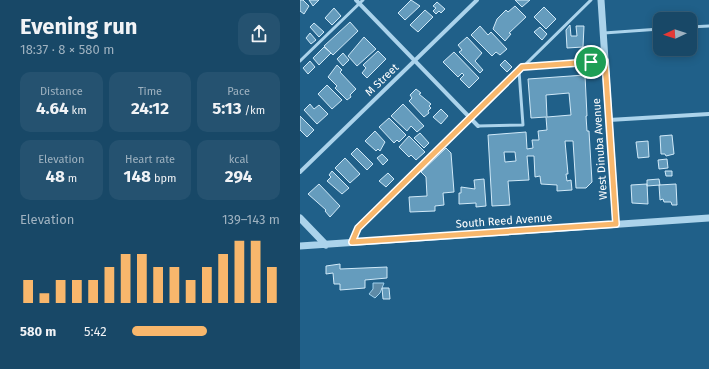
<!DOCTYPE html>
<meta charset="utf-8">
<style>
body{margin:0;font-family:"Fira Sans",sans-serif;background:#255270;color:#f1f3f6;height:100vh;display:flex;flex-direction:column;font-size:15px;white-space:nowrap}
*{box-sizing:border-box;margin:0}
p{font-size:13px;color:#9fb2c0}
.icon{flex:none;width:22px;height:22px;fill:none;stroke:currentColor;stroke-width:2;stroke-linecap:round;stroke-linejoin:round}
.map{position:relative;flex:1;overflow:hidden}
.panel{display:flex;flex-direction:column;background:#184867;width:300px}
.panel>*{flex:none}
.needle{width:26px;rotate:266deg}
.controls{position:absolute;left:353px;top:12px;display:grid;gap:8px}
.controls a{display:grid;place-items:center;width:44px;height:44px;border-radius:8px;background:#184867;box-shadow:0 2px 10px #0003,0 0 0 1px #36607b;font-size:20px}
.pin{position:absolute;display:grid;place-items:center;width:34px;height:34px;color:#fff;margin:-17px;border:2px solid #fff;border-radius:50%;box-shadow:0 1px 4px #0007}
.round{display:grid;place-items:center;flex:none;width:42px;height:42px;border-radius:12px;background:#255270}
.head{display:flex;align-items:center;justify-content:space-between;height:68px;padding:0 20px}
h1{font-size:22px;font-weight:700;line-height:30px}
.figures{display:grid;grid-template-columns:repeat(3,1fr);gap:6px;height:68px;padding:4px 20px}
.figures div{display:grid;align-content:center;border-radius:10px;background:#255270;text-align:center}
.figures b{font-size:17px;font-weight:700}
.figures small{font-size:11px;font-weight:400}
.figures p{font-size:11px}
.chart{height:112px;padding:8px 20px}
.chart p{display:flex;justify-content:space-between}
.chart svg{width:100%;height:72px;margin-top:4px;stroke:#f8b76c;stroke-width:6}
ul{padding:0 20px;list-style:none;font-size:13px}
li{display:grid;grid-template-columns:64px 48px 1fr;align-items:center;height:30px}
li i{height:10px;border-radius:5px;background:#f8b76c}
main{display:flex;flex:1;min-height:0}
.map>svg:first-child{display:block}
.water{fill:#5e8aa6;stroke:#9fd0ec}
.building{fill:#659cbd;stroke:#d0e9f8;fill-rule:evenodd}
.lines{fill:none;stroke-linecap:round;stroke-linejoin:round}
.service{stroke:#abd3eb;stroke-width:3}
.minor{stroke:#abd3eb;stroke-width:4}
.tertiary{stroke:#abd3eb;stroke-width:7}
.route-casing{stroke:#fff;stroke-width:8}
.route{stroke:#f8b76c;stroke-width:5}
.labels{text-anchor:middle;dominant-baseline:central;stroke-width:4;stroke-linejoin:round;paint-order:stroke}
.street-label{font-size:11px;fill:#fff;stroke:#206089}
</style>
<main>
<section class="panel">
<div class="head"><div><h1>Evening run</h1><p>18:37 · 8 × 580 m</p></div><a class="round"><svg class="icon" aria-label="share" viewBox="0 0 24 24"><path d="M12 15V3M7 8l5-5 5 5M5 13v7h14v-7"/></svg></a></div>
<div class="figures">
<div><p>Distance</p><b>4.64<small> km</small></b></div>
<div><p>Time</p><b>24:12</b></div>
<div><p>Pace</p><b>5:13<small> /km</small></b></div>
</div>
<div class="figures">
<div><p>Elevation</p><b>48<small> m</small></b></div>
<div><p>Heart rate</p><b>148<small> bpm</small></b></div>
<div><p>kcal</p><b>294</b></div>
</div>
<div class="chart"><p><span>Elevation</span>139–143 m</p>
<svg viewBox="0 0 160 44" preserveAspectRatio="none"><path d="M5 44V30M15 44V38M25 44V30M35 44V30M45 44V30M55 44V22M65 44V14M75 44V14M85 44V22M95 44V22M105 44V30M115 44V22M125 44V14M135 44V6M145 44V6M155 44V22"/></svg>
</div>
<ul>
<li><b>580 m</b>5:42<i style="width:51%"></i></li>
</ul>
</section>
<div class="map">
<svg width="409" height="369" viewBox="0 0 409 369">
<rect width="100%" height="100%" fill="#206089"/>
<path class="water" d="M73,283H84L80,293L75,298L69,294L73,289Z"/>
<path class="building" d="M0,0H3L9,6L4,14L0,11Z
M9,0H19L13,6Z
M111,0L120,6L105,20L98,13Z
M215,0H230L222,7Z
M137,2L145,9L141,13L139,11L136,14L133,11L136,8L133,6Z
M215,6L226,17L209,33L211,34L205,41L193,29L197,19L206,10L208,12Z
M244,7L256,19L246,29L234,17Z
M34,8L41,16L32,25L25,18Z
M125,10L133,17L118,32L110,25Z
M50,22L58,31L33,55L24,46Z
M14,23L24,32L19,37L10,27Z
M270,25L271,36H277L276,26H284L283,47L267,48L266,30Z
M180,26L188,35L191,32L207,49L200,55L196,52L192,56L171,35Z
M240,27L247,34L242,40L234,32Z
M10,33L16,40L11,44L6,38Z
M64,37L76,49L57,66L48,56Z
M167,37L182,53L175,61L183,70L180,73L159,52L162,50L158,45Z
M24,47L31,53L19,65L13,58Z
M78,51L86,59L67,78L62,73L66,68L63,65Z
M154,52L179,78L169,88L160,79L164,75L162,73L158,77L143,62Z
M43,53L49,60L43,66L37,59Z
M205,60L212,67L207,72L200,65Z
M10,61L15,67L8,74L3,68Z
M37,65L42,70L40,72L56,89L50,95L51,97L47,100L35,88L37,86L28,77Z
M285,75L287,116H286L287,131H289L292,182L286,188H276L273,141H265L268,174H266L267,181L271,180L272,190L257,191V185L241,184L240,176L235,177L234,156H227L229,180L208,181L210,205L192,206L188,135L226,132L227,149L233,148L232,140H239L238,131L247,130L246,117L231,118L228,79ZM269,93L271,115L247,117L246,95ZM204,152H215L216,161L205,162Z
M27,85L42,100L32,109L18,94Z
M116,89L121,93L119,94L131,104L129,106L131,108L128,111L129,113L124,117L109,101L112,98L110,95Z
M10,104L14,109L19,105L28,114L17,124L4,110Z
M103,104L124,126L117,132L111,126L107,131L91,116Z
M141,109L148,116L141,124L133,117Z
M0,116L14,130L7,137L0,130Z
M89,118L106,135L99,142L97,140L94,143L79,127Z
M75,131L85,142L80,151L78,149L76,151L65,141Z
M120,133L129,143L124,148L114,138Z
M372,135L374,154L366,156L365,154H361L360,136Z
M109,136L125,152L116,160L111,155L109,157L99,147Z
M348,141L349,157L338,158L336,142Z
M57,148L73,164L67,170L51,154Z
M146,148L151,153L154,192L143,193L144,205L135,206V211L110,212L109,197L127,196L126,177L121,172Z
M82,154L88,160L83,165L77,158Z
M45,158L60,174L50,183L35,168Z
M367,159L368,168L359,169L358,160Z
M32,171L49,188L42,194L27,181L31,177L29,175Z
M365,171H372V176H366Z
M88,173L94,179L86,187L79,181Z
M184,179L186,206L176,207V203L159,204V193H161V187L175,189L174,180Z
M359,179L360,185L347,186V180Z
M19,184L40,206L30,217L25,211L26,210L8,194Z
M347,184L348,204L332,203L331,185Z
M376,184L377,205H372L371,202H364L363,199L360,200L359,185Z
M40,264V269L87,267V278L65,280V288L40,290V284H34L33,273L26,274V266Z
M82,288H89L90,299H83Z"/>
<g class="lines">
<path class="service" d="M390,27L409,26
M304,33L360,29
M0,61L63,0
M223,67L305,61
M178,126L223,125L219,71
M52,241L59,228L291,0"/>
<path class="minor" d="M56,0L178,126
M309,120L409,114
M0,172L177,0"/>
<path class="tertiary" d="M301,0L316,224
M0,218L26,245
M0,246L409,218"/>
</g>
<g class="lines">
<g class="route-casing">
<path id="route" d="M305,61L316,224L52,242L58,228L222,67Z"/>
</g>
<use href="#route" class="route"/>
</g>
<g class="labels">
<g class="street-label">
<text transform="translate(82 80) rotate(-44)">M Street</text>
<text transform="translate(300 149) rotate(-94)">West Dinuba Avenue</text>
<text transform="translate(204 221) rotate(-4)">South Reed Avenue</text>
</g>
</g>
</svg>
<div class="controls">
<a><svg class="needle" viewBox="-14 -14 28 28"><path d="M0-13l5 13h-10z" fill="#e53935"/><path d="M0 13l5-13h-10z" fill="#9fb2c0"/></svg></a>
</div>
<div class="pin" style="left:291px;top:62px;background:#1e9e55"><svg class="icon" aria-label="arrive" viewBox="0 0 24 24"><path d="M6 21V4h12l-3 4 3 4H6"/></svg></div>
</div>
</main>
